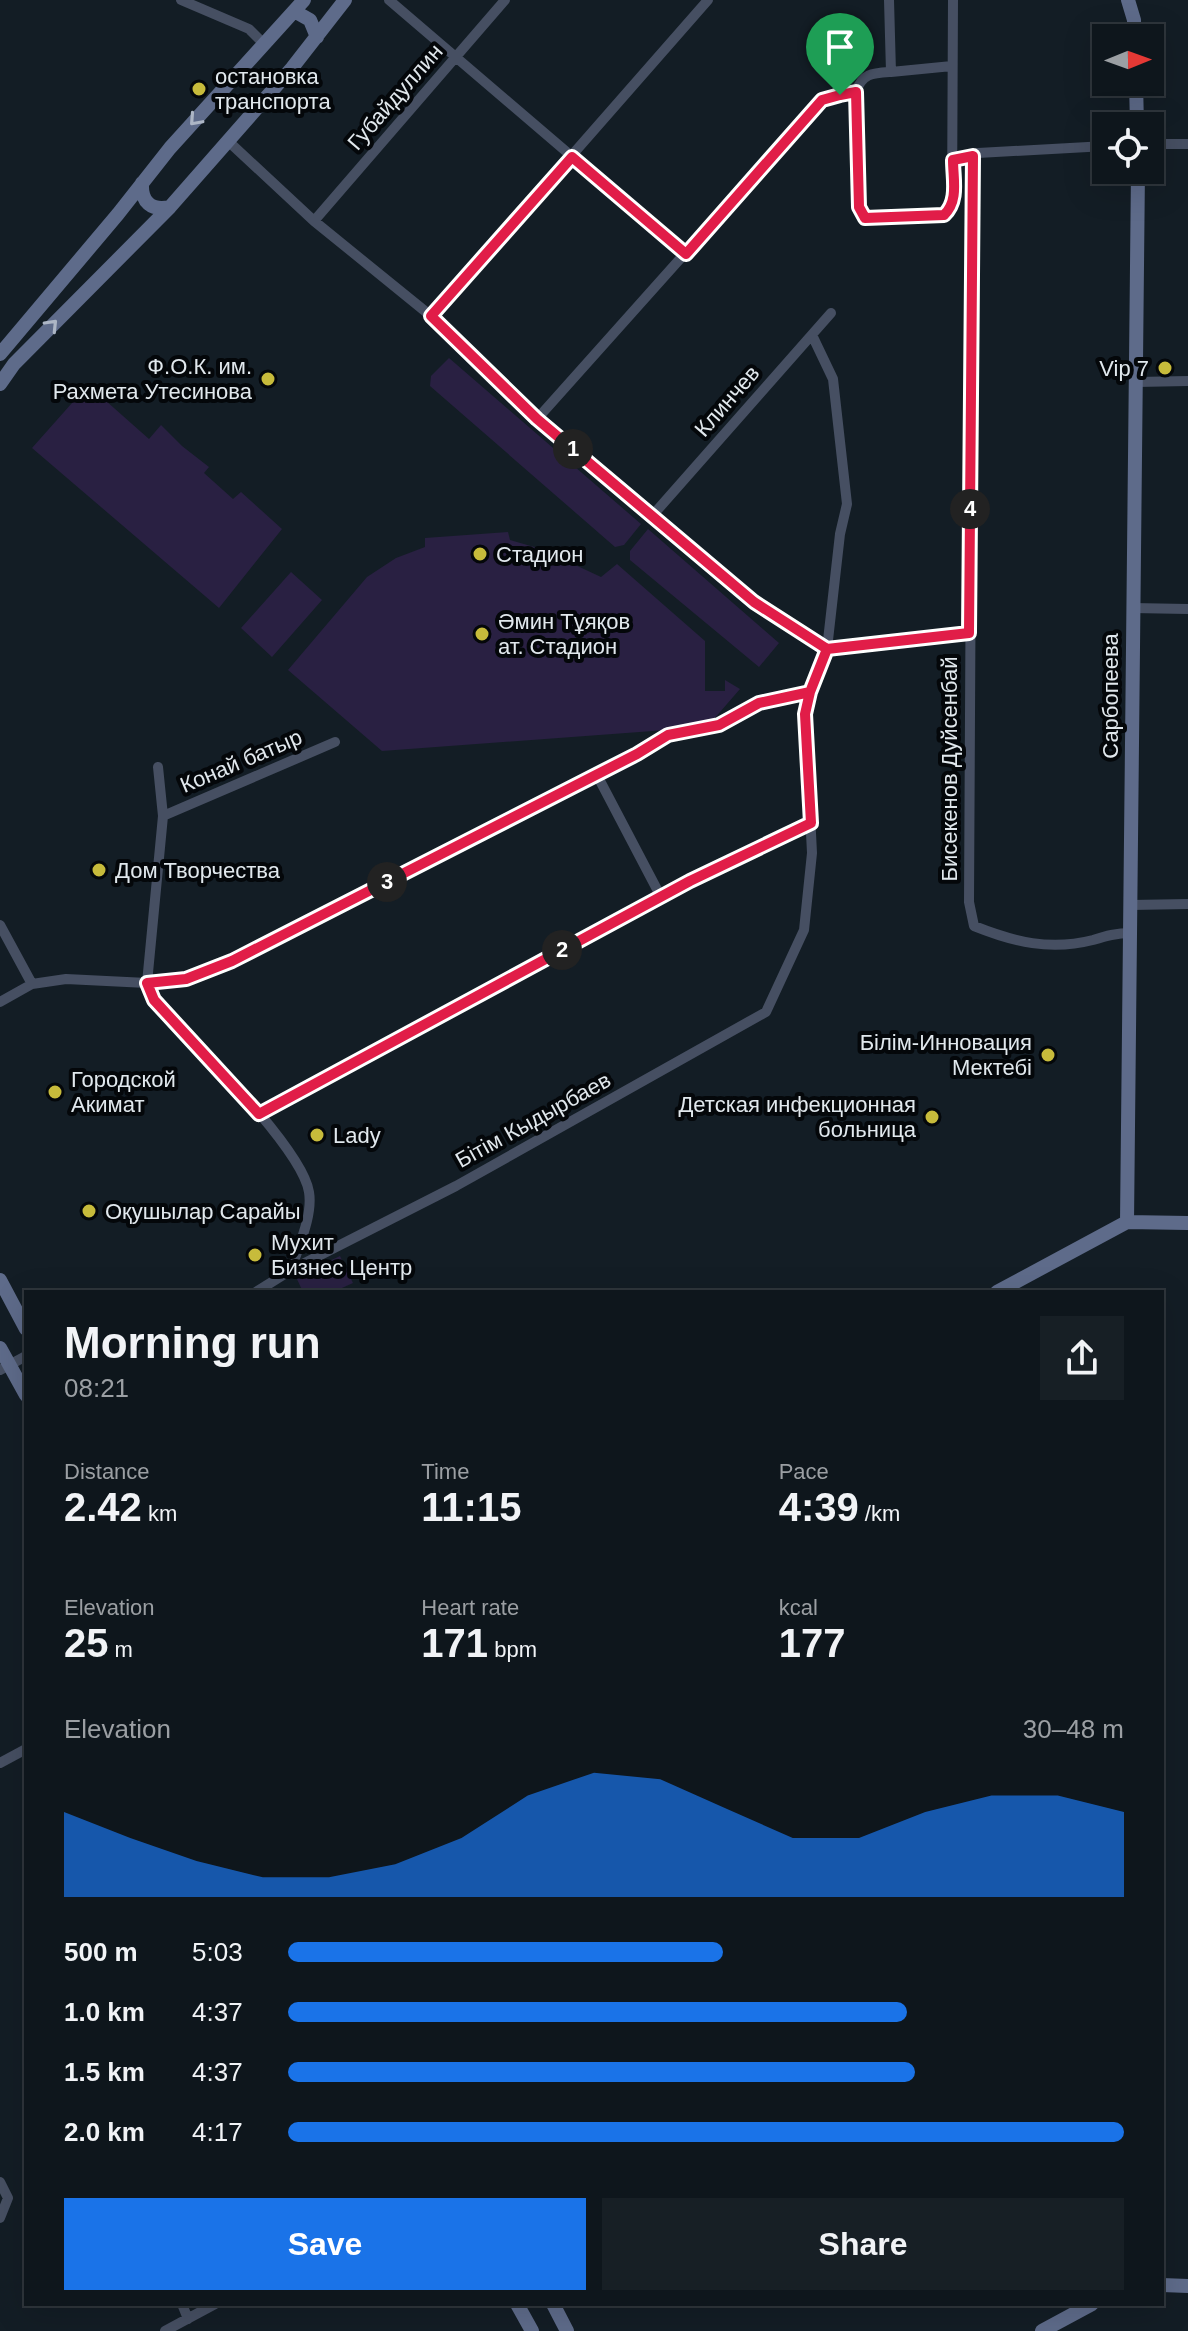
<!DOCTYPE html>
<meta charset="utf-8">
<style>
body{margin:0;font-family:Helvetica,sans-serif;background:#171f25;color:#f1f3f6;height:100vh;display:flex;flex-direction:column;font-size:30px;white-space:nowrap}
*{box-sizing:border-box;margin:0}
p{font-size:26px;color:#9b9fa3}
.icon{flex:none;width:44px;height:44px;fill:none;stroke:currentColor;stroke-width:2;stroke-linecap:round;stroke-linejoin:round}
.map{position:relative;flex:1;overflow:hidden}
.sheet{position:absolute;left:24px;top:1290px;width:1140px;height:1016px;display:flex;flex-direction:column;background:#0e161c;border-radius:0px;box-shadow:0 8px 32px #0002,0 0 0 2px #2e353b}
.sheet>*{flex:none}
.needle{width:52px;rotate:89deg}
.controls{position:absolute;left:1092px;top:24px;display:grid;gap:16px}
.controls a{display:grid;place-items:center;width:72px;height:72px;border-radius:0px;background:#0e161c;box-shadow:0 8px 32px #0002,0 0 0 2px #2e353b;font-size:40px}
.pin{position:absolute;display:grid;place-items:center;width:68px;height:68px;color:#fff;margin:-82px -34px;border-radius:50% 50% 50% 0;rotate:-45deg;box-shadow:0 0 8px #0007}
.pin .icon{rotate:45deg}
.km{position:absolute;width:40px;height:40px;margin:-20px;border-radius:50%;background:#222;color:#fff;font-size:22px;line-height:40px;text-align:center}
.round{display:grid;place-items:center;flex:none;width:84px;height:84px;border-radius:0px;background:#171f25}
.head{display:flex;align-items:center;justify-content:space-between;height:136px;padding:0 40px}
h1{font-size:44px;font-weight:700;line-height:60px}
.stats{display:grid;grid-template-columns:repeat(3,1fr);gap:12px;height:136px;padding:8px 40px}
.stats div{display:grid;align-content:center}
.stats b{font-size:40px;font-weight:700}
.stats small{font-size:22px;font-weight:400}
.stats p{font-size:22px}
.chart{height:224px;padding:16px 40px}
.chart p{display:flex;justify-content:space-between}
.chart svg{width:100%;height:144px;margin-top:8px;fill:#1a73e8;opacity:.7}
.action{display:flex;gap:16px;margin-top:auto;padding:16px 40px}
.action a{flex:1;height:92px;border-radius:0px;background:#1a73e8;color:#fff;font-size:32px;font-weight:700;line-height:92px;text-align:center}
.action a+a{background:#171f25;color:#f1f3f6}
ul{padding:0 40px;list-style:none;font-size:26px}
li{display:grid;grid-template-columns:128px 96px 1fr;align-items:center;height:60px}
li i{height:20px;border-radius:10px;background:#1a73e8}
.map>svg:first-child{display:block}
.green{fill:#292042}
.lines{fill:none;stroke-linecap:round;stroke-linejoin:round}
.street{stroke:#464f62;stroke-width:10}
.secondary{stroke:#5e6b8a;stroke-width:14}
.oneway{stroke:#adb6c5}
.route-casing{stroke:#fff;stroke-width:16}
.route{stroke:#e11d48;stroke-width:10}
.poi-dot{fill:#c7bb3b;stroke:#04070a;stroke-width:3}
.labels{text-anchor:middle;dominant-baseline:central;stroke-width:8;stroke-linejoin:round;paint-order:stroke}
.poi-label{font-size:22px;fill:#e1e8ed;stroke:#04070a;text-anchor:start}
.street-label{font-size:22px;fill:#e1e8ed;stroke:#04070a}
</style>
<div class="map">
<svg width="1188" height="2331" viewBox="0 0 1188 2331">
<rect width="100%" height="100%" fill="#131d25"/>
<path class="green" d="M449,358L641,524L624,545L615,547L430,386L431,376Z
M88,385L149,439L161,425L182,446L209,467L204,473L233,499L241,492L282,529L219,608L32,448Z
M648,529L779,643L759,667L630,560V551Z
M508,532L510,540L541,549L601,577L617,564L705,641V691H725V680L740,689L707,727L382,751L288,670L367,577L396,558L425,547V538Z
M291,572L322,600L272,657L241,628Z
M340,1256L353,1283L333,1292H303L296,1277Z"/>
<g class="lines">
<path class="street" d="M181,0L249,29L264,44
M389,0L686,254
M891,72L952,66
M856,92C862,73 873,73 891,72L889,0
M228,141L314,221L431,316L537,419L773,616L827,649L969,633
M1150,144H1188
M973,156L969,902L974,926C1014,942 1050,951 1093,940C1106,936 1116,933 1131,933
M953,160L973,156L978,153L1106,146
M314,221L505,0
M431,316L708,0
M1137,382L1188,381
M537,419L822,100L856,92L859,207L865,218L944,215L952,207L953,0
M652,516L831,313
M1132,608L1188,609
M158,767L163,816L147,983L154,1000C189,1038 302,1147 309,1192C313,1216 298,1247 291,1270
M597,775L661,897
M163,816L335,742
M1131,905L1188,904
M0,925L32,984
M0,1002L32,984L66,979L147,983L186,979L232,961L637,754L668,735L719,725L759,703L810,692
M259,1114L690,881L811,823
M256,1292L291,1270L456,1186L766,1012L804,930L812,853L805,714L810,692L827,649L840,534L847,504L833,379L812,335
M0,1370L26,1356
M0,1763L26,1749
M0,2182L8,2198L0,2218
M182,2304L188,2319
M165,2331L215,2304"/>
<path class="secondary" d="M1128,0L1134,20V38
M294,11L310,20L317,37
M1136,82L1137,126
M142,183C141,202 151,211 170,207
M0,354L118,214L170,148L304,0
M0,384L14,364L170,207L292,68L345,0
M1127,1222L1138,170
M0,1280L26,1329
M997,1292L1127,1222L1188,1223
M0,1348L26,1395
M1162,2285L1188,2286
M517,2304L532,2331
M553,2304L567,2331
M1042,2331L1092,2304"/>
</g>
<defs><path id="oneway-chevron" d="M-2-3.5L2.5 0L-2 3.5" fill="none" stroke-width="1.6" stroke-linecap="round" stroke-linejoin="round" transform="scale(2)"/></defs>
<g class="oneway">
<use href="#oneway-chevron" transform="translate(195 120) rotate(132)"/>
<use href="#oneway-chevron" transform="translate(52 325) rotate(-46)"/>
</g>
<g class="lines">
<g class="route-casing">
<path id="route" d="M840,95L822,100L686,254L572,157L431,316L537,419L754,602L827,649L810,692L805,714L811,823L690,881L259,1114L154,1000L147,983L186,979L232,961L637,754L668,735L719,725L759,703L810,692L827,649L969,633L973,156L953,160C953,179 959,201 944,215L865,218L859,207L856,92L840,95"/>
</g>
<use href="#route" class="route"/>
</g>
<g class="poi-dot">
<circle cx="199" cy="89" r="8"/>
<circle cx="1165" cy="368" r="8"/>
<circle cx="268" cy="379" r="8"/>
<circle cx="480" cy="554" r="8"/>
<circle cx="482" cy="634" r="8"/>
<circle cx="99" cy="870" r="8"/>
<circle cx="1048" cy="1055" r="8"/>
<circle cx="55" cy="1092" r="8"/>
<circle cx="932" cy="1117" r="8"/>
<circle cx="317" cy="1135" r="8"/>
<circle cx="89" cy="1211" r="8"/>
<circle cx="255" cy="1255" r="8"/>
</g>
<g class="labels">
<g class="poi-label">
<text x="215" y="76">остановка<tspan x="215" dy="25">транспорта</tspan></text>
<text x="252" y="366" text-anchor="end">Ф.О.К. им.<tspan x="252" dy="25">Рахмета Утесинова</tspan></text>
<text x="1149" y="368" text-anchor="end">Vip 7</text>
<text x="496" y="554">Стадион</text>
<text x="498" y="621">Әмин Тұяқов<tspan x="498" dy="25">ат. Стадион</tspan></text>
<text x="115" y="870">Дом Творчества</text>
<text x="1032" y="1042" text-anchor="end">Білім-Инновация<tspan x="1032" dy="25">Мектебі</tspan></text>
<text x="71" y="1079">Городской<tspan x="71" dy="25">Акимат</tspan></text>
<text x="916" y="1104" text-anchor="end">Детская инфекционная<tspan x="916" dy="25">больница</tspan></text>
<text x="333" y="1135">Lady</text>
<text x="105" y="1211">Оқушылар Сарайы</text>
<text x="271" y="1242">Мухит<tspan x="271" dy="25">Бизнес Центр</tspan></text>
</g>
<g class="street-label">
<text transform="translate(395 97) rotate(-49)">Губайдуллин</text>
<text transform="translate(727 401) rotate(-49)">Клинчев</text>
<text transform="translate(1110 696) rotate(-90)">Сарбопеева</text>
<text transform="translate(241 761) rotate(-23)">Конай батыр</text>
<text transform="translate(949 769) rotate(-90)">Бисекенов Дуйсенбай</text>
<text transform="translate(533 1120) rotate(-29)">Бiтiм Кыдырбаев</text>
</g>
</g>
</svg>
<div class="controls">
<a><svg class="needle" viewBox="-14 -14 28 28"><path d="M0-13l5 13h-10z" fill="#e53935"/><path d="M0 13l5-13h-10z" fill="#9b9fa3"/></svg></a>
<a><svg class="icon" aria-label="locate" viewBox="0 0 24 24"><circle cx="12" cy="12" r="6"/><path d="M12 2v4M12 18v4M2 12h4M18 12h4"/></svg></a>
</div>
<div class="pin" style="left:840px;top:95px;background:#1e9e55"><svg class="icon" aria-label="arrive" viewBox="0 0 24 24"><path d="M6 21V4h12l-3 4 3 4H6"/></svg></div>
<b class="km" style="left:573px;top:449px">1</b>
<b class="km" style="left:562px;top:950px">2</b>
<b class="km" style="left:387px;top:882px">3</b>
<b class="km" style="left:970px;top:509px">4</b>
<section class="sheet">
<div class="head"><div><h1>Morning run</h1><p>08:21</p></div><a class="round"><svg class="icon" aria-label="share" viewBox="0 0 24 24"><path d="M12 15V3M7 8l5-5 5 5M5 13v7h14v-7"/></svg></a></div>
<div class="stats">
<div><p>Distance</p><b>2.42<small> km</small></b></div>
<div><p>Time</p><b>11:15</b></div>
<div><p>Pace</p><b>4:39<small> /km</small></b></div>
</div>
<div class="stats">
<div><p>Elevation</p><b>25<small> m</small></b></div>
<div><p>Heart rate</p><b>171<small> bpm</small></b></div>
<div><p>kcal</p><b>177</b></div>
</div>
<div class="chart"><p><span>Elevation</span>30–48 m</p>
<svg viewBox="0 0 160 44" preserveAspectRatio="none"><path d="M0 44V18L10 26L20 33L30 38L40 38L50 34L60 26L70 13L80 6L90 8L100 17L110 26L120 26L130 18L140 13L150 13L160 18V44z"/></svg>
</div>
<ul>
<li><b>500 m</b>5:03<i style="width:52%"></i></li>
<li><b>1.0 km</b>4:37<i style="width:74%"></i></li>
<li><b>1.5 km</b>4:37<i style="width:75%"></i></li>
<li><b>2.0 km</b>4:17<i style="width:100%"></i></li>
</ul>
<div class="action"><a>Save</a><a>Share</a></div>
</section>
</div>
